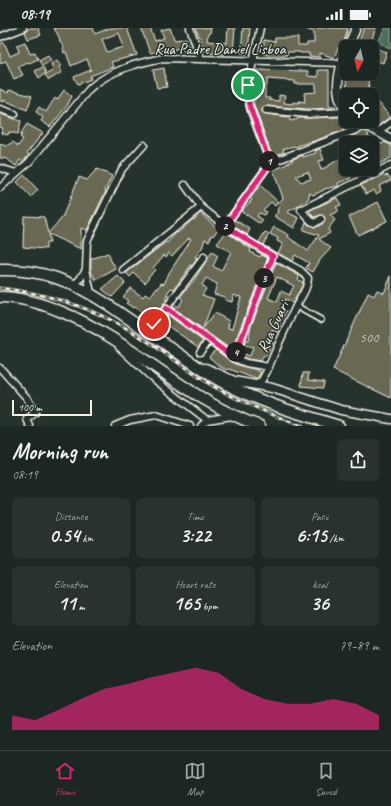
<!DOCTYPE html>
<meta charset="utf-8">
<style>
body{margin:0;font-family:Caveat,sans-serif;background:#29322f;color:#f1f3f6;height:100vh;display:flex;flex-direction:column;font-size:15px;white-space:nowrap}
*{box-sizing:border-box;margin:0}
p{font-size:13px;color:#a0a5a5}
.icon{flex:none;width:22px;height:22px;fill:none;stroke:currentColor;stroke-width:2;stroke-linecap:round;stroke-linejoin:round}
.map{position:relative;height:398px;overflow:hidden}
.sheet{display:flex;flex-direction:column;background:#1c2622;flex:1}
.sheet>*{flex:none}
.needle{width:26px;rotate:188deg}
.tools{position:absolute;left:339px;top:12px;display:grid;gap:8px}
.tools a{display:grid;place-items:center;width:40px;height:40px;border-radius:6px;background:#1c2622;box-shadow:0 2px 6px #0003,0 0 0 1px #3a4340;font-size:20px}
.scale{position:absolute;left:12px;bottom:10px;width:80px;box-sizing:border-box;padding-left:4px;border:2px solid #f4f1e8;border-top:0;font-size:11px;line-height:14px;white-space:nowrap;color:#f4f1e8;-webkit-text-stroke:3px #26332d;paint-order:stroke}
.pin{position:absolute;display:grid;place-items:center;width:34px;height:34px;color:#fff;margin:-17px;border:2px solid #fff;border-radius:50%;box-shadow:0 1px 4px #0007}
.km{position:absolute;width:20px;height:20px;margin:-10px;border-radius:50%;background:#222;color:#fff;font-size:11px;line-height:20px;text-align:center}
.round{display:grid;place-items:center;flex:none;width:42px;height:42px;border-radius:6px;background:#29322f}
.headline{display:flex;align-items:center;justify-content:space-between;height:68px;padding:0 12px}
h1{font-size:22px;font-weight:700;line-height:30px}
.stats{display:grid;grid-template-columns:repeat(3,1fr);gap:6px;height:68px;padding:4px 12px}
.stats div{display:grid;align-content:center;border-radius:6px;background:#29322f;text-align:center}
.stats b{font-size:20px;font-weight:700}
.stats small{font-size:11px;font-weight:400}
.stats p{font-size:11px}
.chart{height:112px;padding:8px 12px}
.chart p{display:flex;justify-content:space-between}
.chart svg{width:100%;height:72px;margin-top:4px;fill:#db2777;opacity:.7}
.status{display:flex;justify-content:space-between;align-items:center;height:28px;padding:0 20px;background:#1c2622;direction:ltr}
.status svg{height:11px;fill:currentColor}
.dock{display:flex;justify-content:space-around;align-items:center;height:56px;border-top:1px solid #3a4340;background:#1c2622;font-size:11px;color:#a0a5a5}
.dock a{display:grid;justify-items:center;gap:2px}
.dock .active{color:#db2777}
.map>svg:first-child{display:block}
.green{fill:#4e6f5a;stroke:#a1b0a1}
.building{fill:#686853;stroke:#f4f1e8;fill-rule:evenodd}
.lines{fill:none;stroke-linecap:round;stroke-linejoin:round}
.pedestrian-casing{stroke:#f4f1e8;stroke-width:8}
.minor-casing{stroke:#f4f1e8;stroke-width:9}
.secondary-casing{stroke:#f4f1e8;stroke-width:11}
.trunk-casing{stroke:#f4f1e8;stroke-width:13}
.pedestrian{stroke:#26332d;stroke-width:4.5}
.minor{stroke:#26332d;stroke-width:6}
.secondary{stroke:#26332d;stroke-width:8}
.trunk{stroke:#26332d;stroke-width:10}
.rail-casing{stroke:#f4f1e8;stroke-width:3}
.rail{stroke:#26332d;stroke-width:1.5;stroke-dasharray:4.5;stroke-linecap:butt}
.route-casing{stroke:#fff;stroke-width:8}
.route{stroke:#db2777;stroke-width:5}
.labels{text-anchor:middle;dominant-baseline:central;stroke-width:3;stroke-linejoin:round;paint-order:stroke}
.number-label{font-size:14px;fill:#d1cfc3}
.street-label{font-size:16px;fill:#f4f1e8;stroke:#26332d}
</style>
<div class="status"><b>08:19</b><svg viewBox="0 0 49 12"><path d="M0 12V9h3v3zM5 12V6h3v6zM10 12V3h3v9zM15 12V0h3v12zM26 1h20v11H26zM47 4h2v5h-2z"/></svg></div>
<div class="map">
<svg width="391" height="398" viewBox="0 0 391 398">
<rect width="100%" height="100%" fill="#26332d"/>
<filter id="ink" filterUnits="userSpaceOnUse"><feTurbulence type="fractalNoise" baseFrequency=".025" numOctaves="2"/><feDisplacementMap in="SourceGraphic" scale="8" xChannelSelector="R" yChannelSelector="G"/><feConvolveMatrix kernelMatrix="1 2 1 2 8 2 1 2 1" color-interpolation-filters="sRGB"/></filter>
<g filter="url(#ink)">
<path class="green" d="M385,0H391V21L378,14Z"/>
<path class="building" d="M30,0H38L41,7L28,11L25,4Z
M54,0H93L95,6L110,0H127L137,27L111,34L113,39L90,48L91,51L78,56L74,49L91,42L87,31L71,38L66,24L64,25L63,21L64,20L59,12L60,11ZM119,5L124,19L107,24L102,11Z
M141,0H150L155,13L164,10L161,2L170,0L174,11L176,12L186,10L190,22L184,24L182,19L173,22L172,20L162,24L161,22L150,25Z
M196,0H211L210,5L208,6L207,13L216,14L218,22L219,14L227,15L228,0H235L233,24L225,23V26L210,25L211,22H203L200,8L199,9Z
M243,0H250L248,26L241,25Z
M306,0H348L343,17L340,16L334,30L320,25V29L309,28V25H300V24H287V27L274,28L263,26L264,12L275,14V10H298V18H307V15H314V4L306,1Z
M364,0H376L369,19H357Z
M4,14L10,28L19,24L17,17L25,14L30,26L35,24L38,31L29,35L28,34L18,38L23,47L14,51L6,33L0,35V16Z
M372,19L387,24L383,35L372,31Z
M48,27L51,33L42,38L39,32Z
M57,32L61,37L59,39L62,44L49,52L45,47L54,42L51,36Z
M43,39L46,45L39,50L35,43Z
M164,40L167,59L157,60L153,42Z
M256,42L308,43V48L318,49V42H329V78H335L336,80L308,81L266,78L263,79L262,84L266,86L289,89L290,93L298,91V90H308L339,89L344,102L314,113L299,117V118L295,119L294,118L283,121L284,124L272,128L253,74L255,73L256,61H258L259,49H256ZM267,51L295,53V56H316V64L304,65L305,74L299,73V75L293,74V76L284,75L285,68L279,67V73L269,72L270,70H265V58H267Z
M346,48L368,49L369,63H351V67H347Z
M0,61L8,65L9,62L32,68L27,82L4,72V74L0,73Z
M64,62L72,68L67,78L50,99L41,93L43,89L36,84L39,79L46,84L55,70L57,72Z
M379,75L390,89L378,98L369,93H372V78Z
M0,86L21,93L18,106L9,104L8,107L1,105L3,100L0,99Z
M27,96L43,105L27,125L29,127L23,134L20,132L16,138L7,131L0,130V116L6,118L13,114L18,118L23,111L20,109L22,107H20Z
M365,103L369,107L367,108L382,116L384,114L391,117V130L375,138L374,136H372V115H346L343,117L341,112Z
M320,121L324,132L318,133L321,142L343,129L346,141H348L351,150L338,155L339,158L324,161V162L313,167L310,165L308,171L297,179L287,184L299,190L294,200L274,188L278,184L277,183L279,177L278,176L283,170L273,142L286,137V136L292,133L291,132L303,127V129L316,125L315,123ZM308,144L311,151L301,154L296,148Z
M97,141L112,148L105,162L106,163L87,202L81,200V221L48,206L50,215H46V221L23,219L24,188L44,189L48,205L62,190L79,149L87,152Z
M383,146L385,148L388,147L391,152L379,158L381,163L376,166L374,162L366,166L361,157L380,149Z
M24,147L38,162L31,169L17,154Z
M260,157L278,174L275,178L271,174L263,182L266,184L264,187L259,185L257,188L263,192L260,196L241,183L252,172L250,171Z
M337,170L341,177L336,179L339,183L330,187L335,192L328,201L330,205L319,211L331,220L320,232L313,244L306,240L309,235L295,227L292,233L278,225L283,216L277,213L278,210L270,206L274,199L289,207L288,209L308,223L319,207L303,202L306,194L309,197L316,199L324,195L325,191L324,188L321,187L314,189L310,185V182Z
M378,174L387,193L358,207L349,189Z
M200,185L218,201L213,208L212,207L209,213L205,211L202,220L195,229L197,231L192,238L191,237L174,261L171,260L166,267L168,268L165,271L167,272L152,292L134,279L133,280L126,275L128,273L123,269L130,260L143,269L145,266L150,269L156,260L158,261L161,255L164,256L169,245L191,211L189,210L172,228L169,225L166,229L164,227L153,240L155,242L148,249L149,250L145,255L134,245L130,249L126,245L166,214L167,215L175,206L177,204L178,205L193,191L194,192Z
M235,192L250,201L247,207L231,197Z
M226,204L251,221L250,224L260,229L261,227L268,230L232,321L226,318L172,279L174,276L178,279L183,272L180,269L194,252L212,224L218,228L213,238L221,243L231,224L217,216ZM206,250L217,256L214,266L225,269V272L232,274L233,267L241,269L232,301L228,300L229,293L215,285L203,300L214,271L202,267L206,261L202,257Z
M265,204L269,206L263,217L259,214Z
M108,225L112,235H113L116,241L96,252L91,243V231Z
M276,235L298,247L299,248L298,252L303,254V256L293,275L285,271L281,281L286,283L279,297L281,298L277,304L272,302L268,312L273,314L266,328H263L261,333L247,331L240,328L241,325L250,328L253,319L244,317L245,313H248L251,298ZM277,249L294,258L289,267L281,263L277,274L268,270Z
M118,248L125,255L112,269L102,261Z
M391,248V370L333,342L368,265L374,268L377,262L384,265Z
M167,286L203,313L198,319L162,294Z
M216,322L235,336L245,339L258,342V343L261,344L258,349L256,351L229,341L227,342L219,338L209,329L212,325Z
M303,345H309L308,352L324,354L323,360L301,358Z"/>
<g class="lines">
<g class="pedestrian-casing">
<path id="pedestrian" d="M296,278L321,292"/>
</g>
<g class="minor-casing">
<path id="minor" d="M190,0L201,31
M260,0L248,57V70L251,83L270,135
M0,9L23,0
M0,81L15,86
M266,82L308,86L346,84
M377,104L391,94
M0,140L16,145
M185,157L201,179L225,198L259,220L301,243L308,250C308,260 301,269 296,278C286,299 276,321 267,343L262,352L257,356
M0,160L29,134L90,60C111,42 137,35 163,30L343,35
M321,191L315,195L311,193L301,182L391,137
M225,198L270,135L366,98
M123,242L201,179
M74,257L80,251L86,241
M91,265L86,241L87,213L122,141L144,117
M166,280L234,330L246,335L269,339
M149,305L166,280L204,229
M119,319L150,348L207,392
M200,324L209,312
M234,330L273,228
M0,340L27,370L35,385L27,391L30,398
M115,398L130,392L156,387L190,398
M201,398L207,392L232,388"/>
</g>
<g class="secondary-casing">
<path id="secondary" d="M348,19L356,0
M346,24C338,44 333,65 346,83
M358,93L391,111
M206,340L234,353L272,360L341,382L391,391"/>
</g>
<g class="trunk-casing">
<path id="trunk" d="M0,242C43,241 71,253 107,276L213,349C252,372 296,385 339,398
M0,269C21,269 43,276 62,284C133,313 187,373 260,398"/>
</g>
<use href="#pedestrian" class="pedestrian"/>
<use href="#minor" class="minor"/>
<use href="#secondary" class="secondary"/>
<use href="#trunk" class="trunk"/>
<g class="rail-casing">
<path id="rail" d="M0,260C44,265 85,277 124,299C157,317 185,342 218,361C245,376 273,387 301,398"/>
</g>
<use href="#rail" class="rail"/>
</g>
</g>
<g class="lines" filter="url(#ink)">
<g class="route-casing">
<path id="route" d="M154,296L166,280L234,330L273,228L225,198L270,135L249,76L248,57"/>
</g>
<use href="#route" class="route"/>
</g>
<g class="labels">
<g class="number-label">
<text x="369" y="309">500</text>
</g>
<g class="street-label">
<text x="220" y="21">Rua Padre Daniel Lisboa</text>
<text transform="translate(273 299) rotate(-65)">Rua Guari</text>
</g>
</g>
</svg>
<div class="tools">
<a><svg class="needle" viewBox="-14 -14 28 28"><path d="M0-13l5 13h-10z" fill="#e53935"/><path d="M0 13l5-13h-10z" fill="#a0a5a5"/></svg></a>
<a><svg class="icon" aria-label="locate" viewBox="0 0 24 24"><circle cx="12" cy="12" r="6"/><path d="M12 2v4M12 18v4M2 12h4M18 12h4"/></svg></a>
<a><svg class="icon" aria-label="layers" viewBox="0 0 24 24"><path d="M12 4l9 5-9 5-9-5zM3 14l9 5 9-5"/></svg></a>
</div>
<div class="scale">100 m</div>
<div class="pin" style="left:248px;top:57px;background:#1e9e55"><svg class="icon" aria-label="arrive" viewBox="0 0 24 24"><path d="M6 21V4h12l-3 4 3 4H6"/></svg></div>
<div class="pin" style="left:154px;top:296px;background:#d93025"><svg class="icon" aria-label="check" viewBox="0 0 24 24"><path d="M5 12l5 5 9-10"/></svg></div>
<b class="km" style="left:269px;top:133px">1</b>
<b class="km" style="left:225px;top:198px">2</b>
<b class="km" style="left:264px;top:250px">3</b>
<b class="km" style="left:236px;top:324px">4</b>
</div>
<section class="sheet">
<div class="headline"><div><h1>Morning run</h1><p>08:19</p></div><a class="round"><svg class="icon" aria-label="share" viewBox="0 0 24 24"><path d="M12 15V3M7 8l5-5 5 5M5 13v7h14v-7"/></svg></a></div>
<div class="stats">
<div><p>Distance</p><b>0.54<small> km</small></b></div>
<div><p>Time</p><b>3:22</b></div>
<div><p>Pace</p><b>6:15<small> /km</small></b></div>
</div>
<div class="stats">
<div><p>Elevation</p><b>11<small> m</small></b></div>
<div><p>Heart rate</p><b>165<small> bpm</small></b></div>
<div><p>kcal</p><b>36</b></div>
</div>
<div class="chart"><p><span>Elevation</span>79–89 m</p>
<svg viewBox="0 0 160 44" preserveAspectRatio="none"><path d="M0 44V35L10 38L20 32L30 25L40 19L50 16L60 12L70 9L80 6L90 9L100 19L110 25L120 28L130 28L140 25L150 28L160 35V44z"/></svg>
</div>
</section>
<nav class="dock">
<a class="active"><svg class="icon" aria-label="home" viewBox="0 0 24 24"><path d="M3 11l9-7 9 7M6 9v11h12V9"/></svg>Home</a>
<a><svg class="icon" aria-label="map" viewBox="0 0 24 24"><path d="M3 6l6-2 6 2 6-2v14l-6 2-6-2-6 2zM9 4v14M15 6v14"/></svg>Map</a>
<a><svg class="icon" aria-label="saved" viewBox="0 0 24 24"><path d="M7 4h10v16l-5-4-5 4z"/></svg>Saved</a>
</nav>
